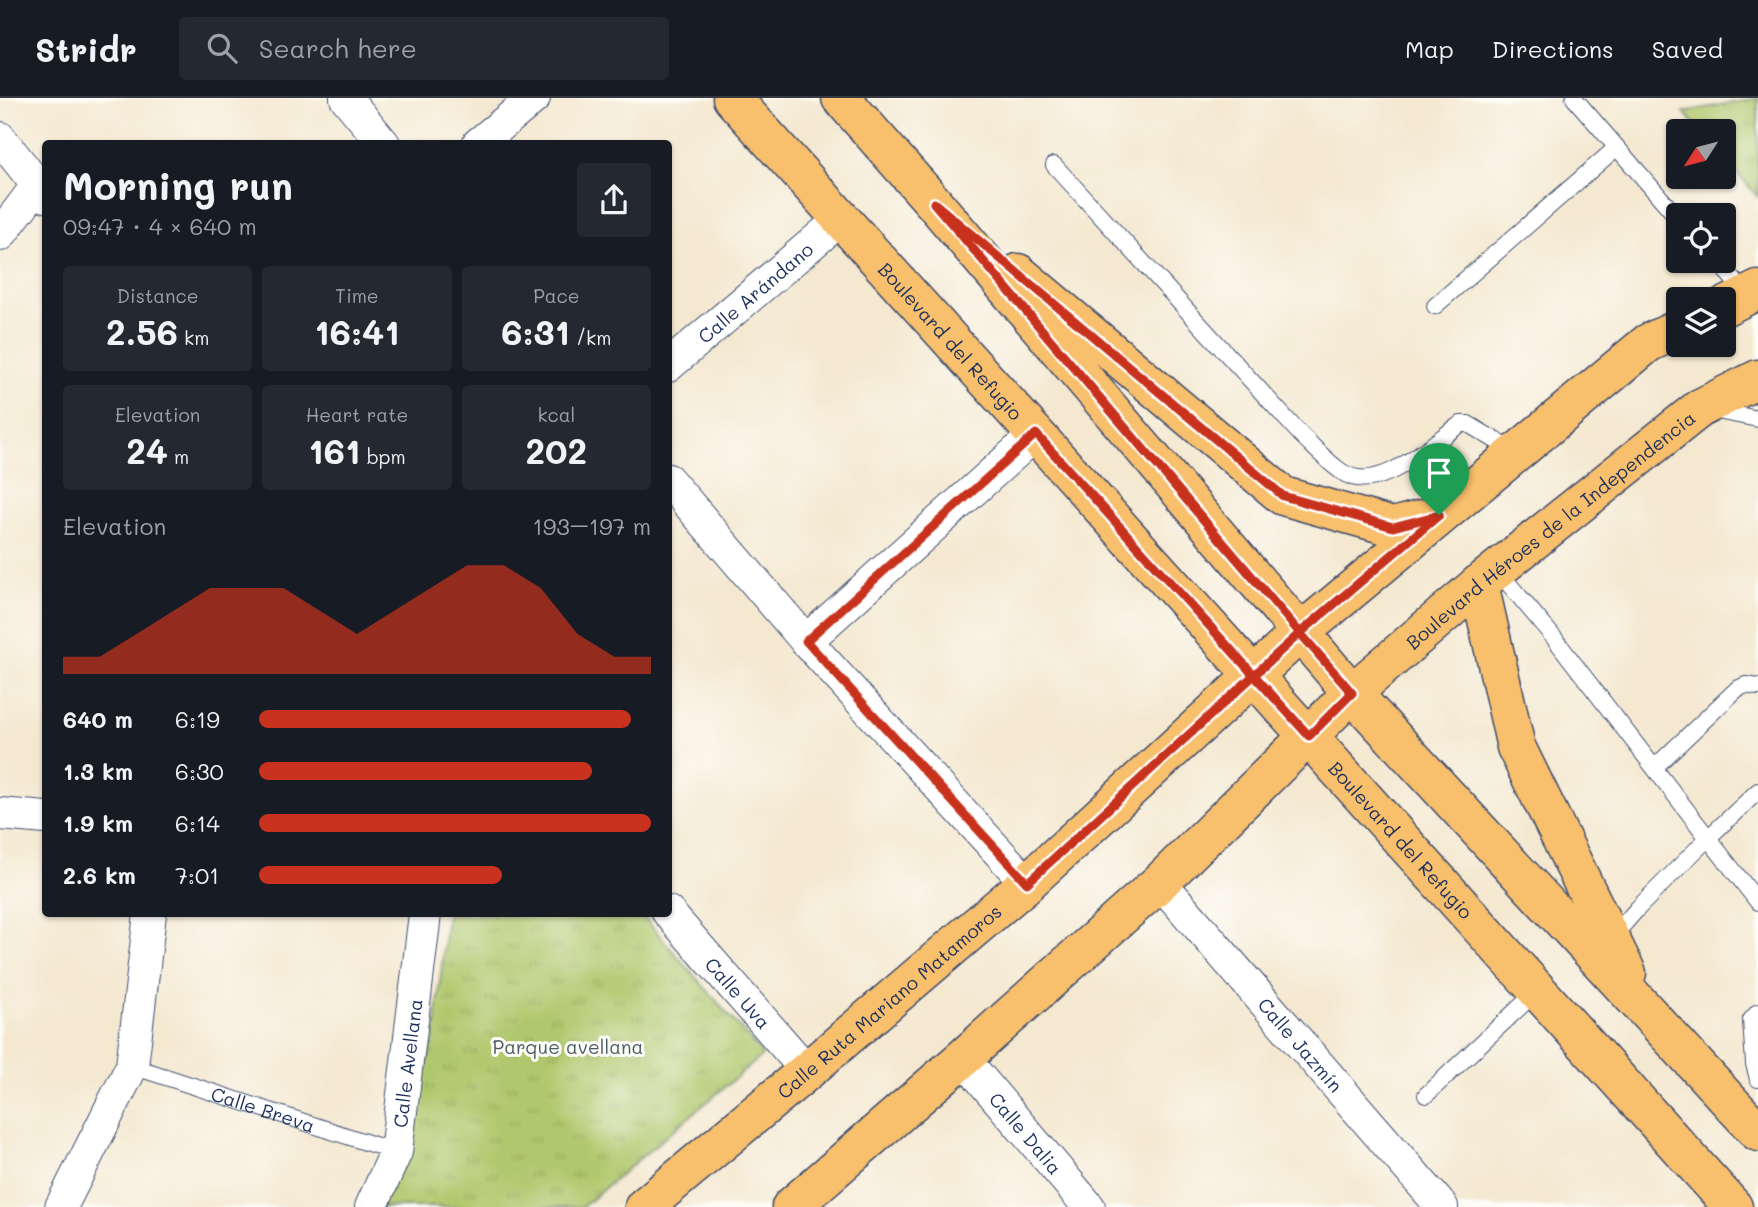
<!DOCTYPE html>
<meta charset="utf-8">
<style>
body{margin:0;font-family:Mali,sans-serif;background:#242831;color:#f1f3f6;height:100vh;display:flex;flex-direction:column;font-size:26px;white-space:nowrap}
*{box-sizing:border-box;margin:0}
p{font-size:23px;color:#9ea1a6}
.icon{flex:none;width:38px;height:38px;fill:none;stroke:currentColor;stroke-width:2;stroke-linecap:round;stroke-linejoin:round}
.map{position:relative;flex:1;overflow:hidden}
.sheet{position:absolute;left:42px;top:42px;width:630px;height:777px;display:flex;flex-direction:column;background:#171b24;border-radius:7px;box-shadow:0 2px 5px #0004}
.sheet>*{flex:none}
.needle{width:46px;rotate:234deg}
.fabs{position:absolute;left:1666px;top:21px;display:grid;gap:14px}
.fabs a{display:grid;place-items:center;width:70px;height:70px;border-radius:7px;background:#171b24;box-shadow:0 2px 5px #0004;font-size:35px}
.pin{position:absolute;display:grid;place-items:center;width:60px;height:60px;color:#fff;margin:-72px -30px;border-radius:50% 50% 50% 0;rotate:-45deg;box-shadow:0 0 7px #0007}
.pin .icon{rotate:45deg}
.round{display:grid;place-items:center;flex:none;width:74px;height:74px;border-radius:7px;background:#242831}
.overview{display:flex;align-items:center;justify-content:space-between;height:119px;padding:0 21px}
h1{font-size:38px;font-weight:800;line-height:52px}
.figures{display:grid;grid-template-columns:repeat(3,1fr);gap:10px;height:119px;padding:7px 21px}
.figures div{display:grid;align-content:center;border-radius:7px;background:#242831;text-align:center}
.figures b{font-size:35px;font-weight:800}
.figures small{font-size:19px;font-weight:400}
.figures p{font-size:19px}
.chart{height:196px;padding:14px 21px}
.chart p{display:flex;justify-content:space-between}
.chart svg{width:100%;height:126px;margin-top:7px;fill:#c8321e;opacity:.7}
ul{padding:0 21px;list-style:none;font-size:23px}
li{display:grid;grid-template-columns:112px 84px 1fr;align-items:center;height:52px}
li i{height:18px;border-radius:9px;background:#c8321e}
header{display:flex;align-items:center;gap:42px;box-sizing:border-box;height:98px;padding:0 35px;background:#171b24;border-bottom:2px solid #363941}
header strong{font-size:33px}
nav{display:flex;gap:38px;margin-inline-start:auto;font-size:24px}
.search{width:490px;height:63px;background:#242831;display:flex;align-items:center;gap:18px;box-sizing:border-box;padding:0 24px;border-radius:7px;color:#9ea1a6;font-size:26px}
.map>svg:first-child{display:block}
.park{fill:url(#park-tufts);stroke:#667c66;stroke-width:2}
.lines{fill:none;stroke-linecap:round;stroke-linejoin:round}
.service-casing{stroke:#3c4b6f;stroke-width:18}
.minor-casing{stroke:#3c4b6f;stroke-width:34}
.primary-casing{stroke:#3c4b6f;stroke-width:41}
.service{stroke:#fff;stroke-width:16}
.minor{stroke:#fff;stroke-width:32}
.primary{stroke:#f8bf6c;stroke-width:38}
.route-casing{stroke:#fff;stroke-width:14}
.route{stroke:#c8321e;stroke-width:9}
.labels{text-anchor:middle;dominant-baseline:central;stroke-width:6;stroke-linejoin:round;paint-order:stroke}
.street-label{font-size:19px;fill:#1b2f5e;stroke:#fdfcf7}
.park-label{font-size:19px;fill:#485d62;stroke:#fdfcf7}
</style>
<header>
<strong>Stridr</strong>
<div class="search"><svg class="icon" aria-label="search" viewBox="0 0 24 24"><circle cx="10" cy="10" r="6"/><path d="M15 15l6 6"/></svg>Search here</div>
<nav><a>Map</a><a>Directions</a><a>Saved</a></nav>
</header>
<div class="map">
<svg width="1758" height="1109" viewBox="0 0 1758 1109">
<defs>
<pattern id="park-tufts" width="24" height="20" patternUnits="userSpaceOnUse" patternTransform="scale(1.75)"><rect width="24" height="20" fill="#b0c86d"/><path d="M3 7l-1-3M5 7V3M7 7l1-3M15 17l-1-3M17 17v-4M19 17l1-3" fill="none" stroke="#97ac61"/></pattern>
</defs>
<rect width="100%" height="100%" fill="#fdfcf7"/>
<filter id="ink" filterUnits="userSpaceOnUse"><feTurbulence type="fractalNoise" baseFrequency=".0143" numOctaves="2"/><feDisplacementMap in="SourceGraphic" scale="14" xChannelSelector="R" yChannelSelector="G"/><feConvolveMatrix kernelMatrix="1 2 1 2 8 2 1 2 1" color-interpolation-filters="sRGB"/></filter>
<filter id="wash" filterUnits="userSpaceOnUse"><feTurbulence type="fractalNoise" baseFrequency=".00686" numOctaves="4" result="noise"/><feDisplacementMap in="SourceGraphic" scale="28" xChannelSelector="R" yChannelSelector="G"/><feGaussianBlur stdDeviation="1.57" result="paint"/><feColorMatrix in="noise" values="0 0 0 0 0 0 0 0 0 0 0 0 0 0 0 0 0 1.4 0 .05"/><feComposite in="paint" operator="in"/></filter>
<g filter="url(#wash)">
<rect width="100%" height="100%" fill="#f4e8d0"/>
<path class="park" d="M1758,0V99L1724,60V33H1701L1684,14Z
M447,816H641L763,957L582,1109H380L403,1051L435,935Z"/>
</g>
<g filter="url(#ink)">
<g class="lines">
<g class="service-casing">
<g id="service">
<path d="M1574,0L1678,120"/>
<path d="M1054,67L1301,337C1314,349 1327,364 1342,374C1379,399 1430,345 1461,326H1468L1515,354"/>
<path d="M1717,163L1747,197"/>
<path d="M1435,208L1616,50"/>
<path d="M1712,312L1758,321"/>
<path d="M1497,472L1555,541L1708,740L1758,693"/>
<path d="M1655,669L1737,591L1746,587L1758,589"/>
<path d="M1610,842L1638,810L1708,740L1758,804"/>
<path d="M1758,914L1751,922L1754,966L1758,981"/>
<path id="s1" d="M132,968L396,1054"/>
<path d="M1426,997L1538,892"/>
</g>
</g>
<g class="minor-casing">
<g id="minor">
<path d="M346,0L384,46"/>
<path d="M0,40L46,98"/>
<path d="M478,46L534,0"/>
<path d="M0,137L37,88"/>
<path id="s2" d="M668,268L841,121"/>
<path d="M668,382L806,543L1027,785"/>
<path d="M806,543L1036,336"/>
<path d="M0,716L46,720"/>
<path id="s3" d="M1160,784L1442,1109"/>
<path id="s4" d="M668,814L807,973"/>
<path id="s5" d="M963,960L1089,1109"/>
<path d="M61,1109L132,968L150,816"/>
<path id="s6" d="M371,1109L396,1054L425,816"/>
</g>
</g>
<g class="primary-casing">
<g id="primary">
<path id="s7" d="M732,0L1733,1109"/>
<path d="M841,0L934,105L1352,595L1758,1034"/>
<path d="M1018,175L1283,398L1393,429L1437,417"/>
<path d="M1724,209L1758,192"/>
<path d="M1479,486L1516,649L1627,875"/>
<path id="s8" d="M644,1109L807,973L1027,785L1300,535L1648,245L1678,231"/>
<path id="s9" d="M791,1109L963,960L1160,784L1352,595L1479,486L1700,310L1758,281"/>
</g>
</g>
<use href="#service" class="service"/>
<use href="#minor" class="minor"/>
<use href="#primary" class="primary"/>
</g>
</g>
<g class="lines" filter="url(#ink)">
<g class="route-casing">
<path id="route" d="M1439,417L1393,429L1283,398L934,105L1300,535L1027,785L806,543L1036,336L1309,638L1352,595L1300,535L1439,417"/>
</g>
<use href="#route" class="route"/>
</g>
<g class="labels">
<g class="street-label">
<text stroke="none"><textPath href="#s2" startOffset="114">Calle Arándano</textPath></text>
<text stroke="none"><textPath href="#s7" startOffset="327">Boulevard del Refugio</textPath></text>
<text stroke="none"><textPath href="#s9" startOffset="1018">Boulevard Héroes de la Independencia</textPath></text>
<text stroke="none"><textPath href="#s7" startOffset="999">Boulevard del Refugio</textPath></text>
<text stroke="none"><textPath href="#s4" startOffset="107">Calle Uva</textPath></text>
<text stroke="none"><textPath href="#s8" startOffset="320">Calle Ruta Mariano Matamoros</textPath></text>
<text stroke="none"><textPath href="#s3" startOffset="215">Calle Jazmín</textPath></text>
<text stroke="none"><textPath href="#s6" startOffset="150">Calle Avellana</textPath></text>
<text stroke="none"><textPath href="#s1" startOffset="138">Calle Breva</textPath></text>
<text stroke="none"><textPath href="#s5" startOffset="98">Calle Dalia</textPath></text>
</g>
<g class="park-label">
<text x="568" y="948">Parque avellana</text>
</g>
</g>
</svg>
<div class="fabs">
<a><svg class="needle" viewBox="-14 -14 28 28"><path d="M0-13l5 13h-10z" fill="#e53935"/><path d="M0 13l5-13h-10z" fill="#9ea1a6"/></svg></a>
<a><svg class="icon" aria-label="locate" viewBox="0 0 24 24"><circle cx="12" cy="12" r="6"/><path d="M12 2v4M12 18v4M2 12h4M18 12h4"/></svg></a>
<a><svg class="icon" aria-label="layers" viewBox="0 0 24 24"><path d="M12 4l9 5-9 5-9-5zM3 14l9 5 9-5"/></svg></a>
</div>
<div class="pin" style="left:1439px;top:417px;background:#1e9e55"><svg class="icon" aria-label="arrive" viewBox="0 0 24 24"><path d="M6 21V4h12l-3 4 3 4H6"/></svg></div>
<section class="sheet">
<div class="overview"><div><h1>Morning run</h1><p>09:47 · 4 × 640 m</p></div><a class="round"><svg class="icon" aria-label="share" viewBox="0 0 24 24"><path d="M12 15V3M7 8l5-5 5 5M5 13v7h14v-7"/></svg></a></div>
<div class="figures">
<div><p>Distance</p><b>2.56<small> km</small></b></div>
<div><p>Time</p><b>16:41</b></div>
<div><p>Pace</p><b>6:31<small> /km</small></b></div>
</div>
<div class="figures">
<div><p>Elevation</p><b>24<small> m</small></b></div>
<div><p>Heart rate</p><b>161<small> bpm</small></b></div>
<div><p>kcal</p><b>202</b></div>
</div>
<div class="chart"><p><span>Elevation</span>193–197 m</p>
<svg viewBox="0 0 160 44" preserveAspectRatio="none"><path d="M0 44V38L10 38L20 30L30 22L40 14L50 14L60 14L70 22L80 30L90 22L100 14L110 6L120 6L130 14L140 30L150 38L160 38V44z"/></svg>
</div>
<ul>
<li><b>640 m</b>6:19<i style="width:95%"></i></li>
<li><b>1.3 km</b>6:30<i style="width:85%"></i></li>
<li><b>1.9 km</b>6:14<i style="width:100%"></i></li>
<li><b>2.6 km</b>7:01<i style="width:62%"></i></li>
</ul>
</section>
</div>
